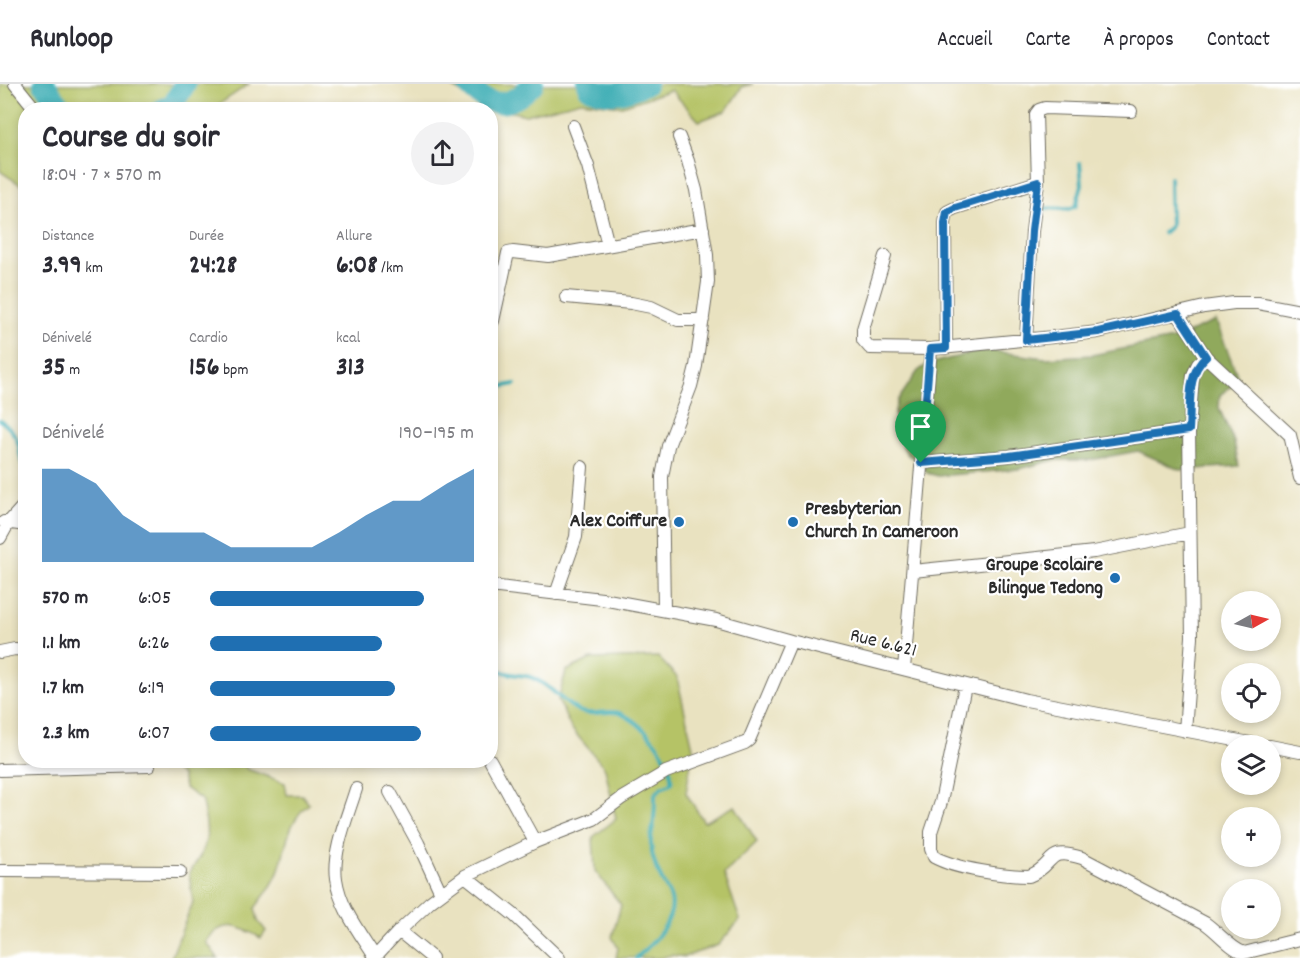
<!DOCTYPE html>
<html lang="fr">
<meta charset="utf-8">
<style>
body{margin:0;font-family:Dekko,sans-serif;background:#f2f2f3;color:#2b2b33;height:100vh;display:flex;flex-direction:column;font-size:22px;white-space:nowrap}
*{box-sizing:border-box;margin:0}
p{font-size:20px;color:#7c7c81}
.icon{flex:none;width:33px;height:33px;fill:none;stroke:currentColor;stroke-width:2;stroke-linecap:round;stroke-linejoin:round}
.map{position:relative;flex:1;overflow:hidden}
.sheet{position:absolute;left:18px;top:18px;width:480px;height:666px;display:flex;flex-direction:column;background:#fff;border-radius:24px;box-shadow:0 3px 9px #0003}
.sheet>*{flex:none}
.needle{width:39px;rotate:82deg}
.controls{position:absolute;left:1221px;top:507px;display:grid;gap:12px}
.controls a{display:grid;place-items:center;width:60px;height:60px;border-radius:50%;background:#fff;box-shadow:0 3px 9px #0003;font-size:30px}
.pin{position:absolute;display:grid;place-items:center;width:51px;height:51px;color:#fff;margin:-62px -26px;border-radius:50% 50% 50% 0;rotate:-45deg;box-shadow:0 0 6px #0007}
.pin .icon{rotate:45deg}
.round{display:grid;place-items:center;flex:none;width:63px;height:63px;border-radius:32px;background:#f2f2f3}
.headline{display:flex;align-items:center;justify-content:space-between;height:102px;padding:0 24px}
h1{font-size:33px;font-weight:700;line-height:45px}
.metrics{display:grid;grid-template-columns:repeat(3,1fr);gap:9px;height:102px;padding:6px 24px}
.metrics div{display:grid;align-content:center}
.metrics b{font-size:26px;font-weight:700}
.metrics small{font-size:16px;font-weight:400}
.metrics p{font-size:16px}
.chart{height:168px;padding:12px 24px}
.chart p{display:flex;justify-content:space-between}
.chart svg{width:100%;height:108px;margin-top:6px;fill:#1f6fb2;opacity:.7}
ul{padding:0 24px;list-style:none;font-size:20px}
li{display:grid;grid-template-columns:96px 72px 1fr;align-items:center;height:45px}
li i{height:15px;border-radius:8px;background:#1f6fb2}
header{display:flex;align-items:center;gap:36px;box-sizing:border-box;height:84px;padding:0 30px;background:#fff;border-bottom:2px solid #e1e1e2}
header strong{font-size:28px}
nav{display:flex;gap:33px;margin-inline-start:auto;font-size:21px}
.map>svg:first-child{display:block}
.green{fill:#b5c366;stroke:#707748;stroke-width:1.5}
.forest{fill:#90a95b;stroke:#5e6a43;stroke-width:1.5}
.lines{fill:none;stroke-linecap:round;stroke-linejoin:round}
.stream{stroke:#39abb2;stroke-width:4}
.river{stroke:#39abb2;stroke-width:22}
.street-casing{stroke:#6e6b5f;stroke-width:14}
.street{stroke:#fff;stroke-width:12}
.route-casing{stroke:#fff;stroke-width:12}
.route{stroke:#1f6fb2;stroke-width:8}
.poi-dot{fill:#1f6fb2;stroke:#fff;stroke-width:2}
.labels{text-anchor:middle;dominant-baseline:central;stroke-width:4.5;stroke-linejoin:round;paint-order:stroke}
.poi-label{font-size:20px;font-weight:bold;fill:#2b2b2b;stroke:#fff;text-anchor:end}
.street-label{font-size:20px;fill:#2b2b2b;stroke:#fff}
</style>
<header>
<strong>Runloop</strong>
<nav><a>Accueil</a><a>Carte</a><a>À propos</a><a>Contact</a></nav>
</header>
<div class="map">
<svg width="1300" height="874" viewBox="0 0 1300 874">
<rect width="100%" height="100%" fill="#fff"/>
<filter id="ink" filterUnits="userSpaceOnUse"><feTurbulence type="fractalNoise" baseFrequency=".0167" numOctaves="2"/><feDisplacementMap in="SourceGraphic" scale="12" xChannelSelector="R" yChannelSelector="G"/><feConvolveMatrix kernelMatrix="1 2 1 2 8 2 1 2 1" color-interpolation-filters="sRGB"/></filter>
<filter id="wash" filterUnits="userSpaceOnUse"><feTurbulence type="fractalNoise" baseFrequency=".008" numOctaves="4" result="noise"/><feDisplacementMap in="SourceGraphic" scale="24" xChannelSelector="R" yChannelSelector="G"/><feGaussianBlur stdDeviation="1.35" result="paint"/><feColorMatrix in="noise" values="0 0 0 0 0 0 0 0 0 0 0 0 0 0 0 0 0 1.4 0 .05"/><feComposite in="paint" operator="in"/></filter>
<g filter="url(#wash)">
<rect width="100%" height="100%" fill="#e9e2c0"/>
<path class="green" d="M0,0H249L212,25L26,26L25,91L21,101L0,87Z
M448,0H753L742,3L726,27L699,37L671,6L622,22L581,17L526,31L479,21Z
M658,573L677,593L693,664L686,709L704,738L735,722L757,758L724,790L740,836L718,861L684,873L671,871L660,874H616L618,864L612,853L621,821L595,787L593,753L616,735L605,684L571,644L558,616L566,587L591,575Z
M164,677H241L247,685L285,699L287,711H302L309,720C287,737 287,763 278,788C274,801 263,813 255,824L258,837L266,847L261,854C240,842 222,834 206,858L218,874H171L193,818L189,789C209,763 210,750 202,719L204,718L185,704L182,692Z"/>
<path class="forest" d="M1216,237L1239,296L1220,311L1219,324L1234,358L1239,382L1180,386L1138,367L1090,376H1054L1019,385L938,392L927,389L921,379L907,370L896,350L895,326L898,316L918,287L928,280L984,266L1045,274L1092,271L1173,255Z"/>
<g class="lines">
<path class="stream" d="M1042,124L1069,125L1076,122L1082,101L1080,79
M1163,149L1171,142L1170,94
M490,305L515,300
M0,336C7,342 16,349 18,359C21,369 19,377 26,386
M490,582C496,585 502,588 507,589C523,593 527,589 542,599C555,607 565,620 579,627C592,633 608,625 619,629C642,637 674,674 671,699L662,703L655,710C655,717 655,725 654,733C654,742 650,751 651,760C652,781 662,795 670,812C679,833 651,862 636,874"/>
<path class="river" d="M44,0L63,26
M467,0C490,25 510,25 533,0
M588,0L589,4C612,14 624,9 646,0
M162,26L173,20L185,0"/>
</g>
</g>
<g filter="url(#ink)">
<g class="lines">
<g class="street-casing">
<path id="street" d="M15,0L36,26
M573,42L588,82L608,161
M885,172L863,245V256L870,264L931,265L1053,253L1098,248L1204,223L1234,219H1258L1300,227
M566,213L631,219L651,223L678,236H703
M1178,230L1206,273L1290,351L1300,394
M490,239L493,237L508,169L513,168L548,172L703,145
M1026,256L1032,147L1038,98L1036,30L1039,26L1045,24L1131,27
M946,264L945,139L947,128L955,124L1038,98
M921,379L1009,372L1189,346
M4,438L26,441
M0,454L9,438L26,419
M913,487L1094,468L1190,449
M490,502L602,515L716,536L791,557L1026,616L1266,662
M556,510L576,453L582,383
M664,526L662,393L668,362L691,302L696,282L708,198L707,171L696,106L688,77L679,53
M0,568L15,565L26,566
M904,585L931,265
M965,602L941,718L931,748V765L934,773C956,785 1004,792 1029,792C1057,781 1044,762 1082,774L1205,839C1218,848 1230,864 1244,869L1300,855
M1185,647L1192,553L1189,346L1193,291L1198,280L1206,273
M1270,662L1300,668
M490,676L535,758
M0,686L149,682
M356,705C348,731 332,768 336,795C340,824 360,849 375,873
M390,708L418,759L441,809
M0,787L180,788
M465,792L514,831L559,874
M399,847L432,874
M374,874L399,847L430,818L465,792L535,758L594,735L622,714L666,688L745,659L749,656L791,557"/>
</g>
<use href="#street" class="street"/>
</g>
</g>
<g class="lines" filter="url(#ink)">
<g class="route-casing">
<path id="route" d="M1038,98L1032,147L1026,256L1098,248L1178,230L1206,273C1186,290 1191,321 1189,346L1009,372L921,379L930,265L946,264L945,139L947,128L955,124Z"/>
</g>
<use href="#route" class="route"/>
</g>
<g class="poi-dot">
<circle cx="679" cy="438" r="6"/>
<circle cx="793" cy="438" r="6"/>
<circle cx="1115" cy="494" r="6"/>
</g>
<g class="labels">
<g class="poi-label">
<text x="805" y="426" text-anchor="start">Presbyterian<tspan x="805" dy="23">Church In Cameroon</tspan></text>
<text x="667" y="438">Alex Coiffure</text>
<text x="1103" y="482">Groupe Scolaire<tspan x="1103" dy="23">Bilingue Tedong</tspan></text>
</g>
<g class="street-label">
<text transform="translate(883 560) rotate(14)">Rue 6.621</text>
</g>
</g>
</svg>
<div class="controls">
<a><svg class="needle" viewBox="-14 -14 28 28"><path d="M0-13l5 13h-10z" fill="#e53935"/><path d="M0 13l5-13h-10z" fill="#7c7c81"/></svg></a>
<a><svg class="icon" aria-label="locate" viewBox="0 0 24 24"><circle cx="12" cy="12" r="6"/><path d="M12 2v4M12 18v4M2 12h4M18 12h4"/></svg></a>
<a><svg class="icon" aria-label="layers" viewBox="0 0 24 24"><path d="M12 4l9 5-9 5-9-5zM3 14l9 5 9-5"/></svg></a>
<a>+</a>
<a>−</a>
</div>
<div class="pin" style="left:921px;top:379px;background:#1e9e55"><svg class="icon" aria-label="arrive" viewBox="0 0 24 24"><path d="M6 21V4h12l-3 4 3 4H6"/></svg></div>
<section class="sheet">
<div class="headline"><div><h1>Course du soir</h1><p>18:04 · 7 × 570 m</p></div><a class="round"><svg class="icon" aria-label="share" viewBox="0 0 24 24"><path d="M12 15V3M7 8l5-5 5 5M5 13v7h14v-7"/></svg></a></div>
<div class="metrics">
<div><p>Distance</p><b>3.99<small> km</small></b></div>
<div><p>Durée</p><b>24:28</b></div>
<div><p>Allure</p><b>6:08<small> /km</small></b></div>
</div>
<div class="metrics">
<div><p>Dénivelé</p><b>35<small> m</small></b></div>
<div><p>Cardio</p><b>156<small> bpm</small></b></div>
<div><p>kcal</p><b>313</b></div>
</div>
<div class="chart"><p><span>Dénivelé</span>190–195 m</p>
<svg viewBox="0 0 160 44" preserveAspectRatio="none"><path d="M0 44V6L10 6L20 12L30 25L40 32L50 32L60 32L70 38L80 38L90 38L100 38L110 32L120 25L130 19L140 19L150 12L160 6V44z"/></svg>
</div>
<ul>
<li><b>570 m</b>6:05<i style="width:81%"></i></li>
<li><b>1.1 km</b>6:26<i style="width:65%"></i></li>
<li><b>1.7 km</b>6:19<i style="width:70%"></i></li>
<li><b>2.3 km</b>6:07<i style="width:80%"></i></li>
</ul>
</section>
</div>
